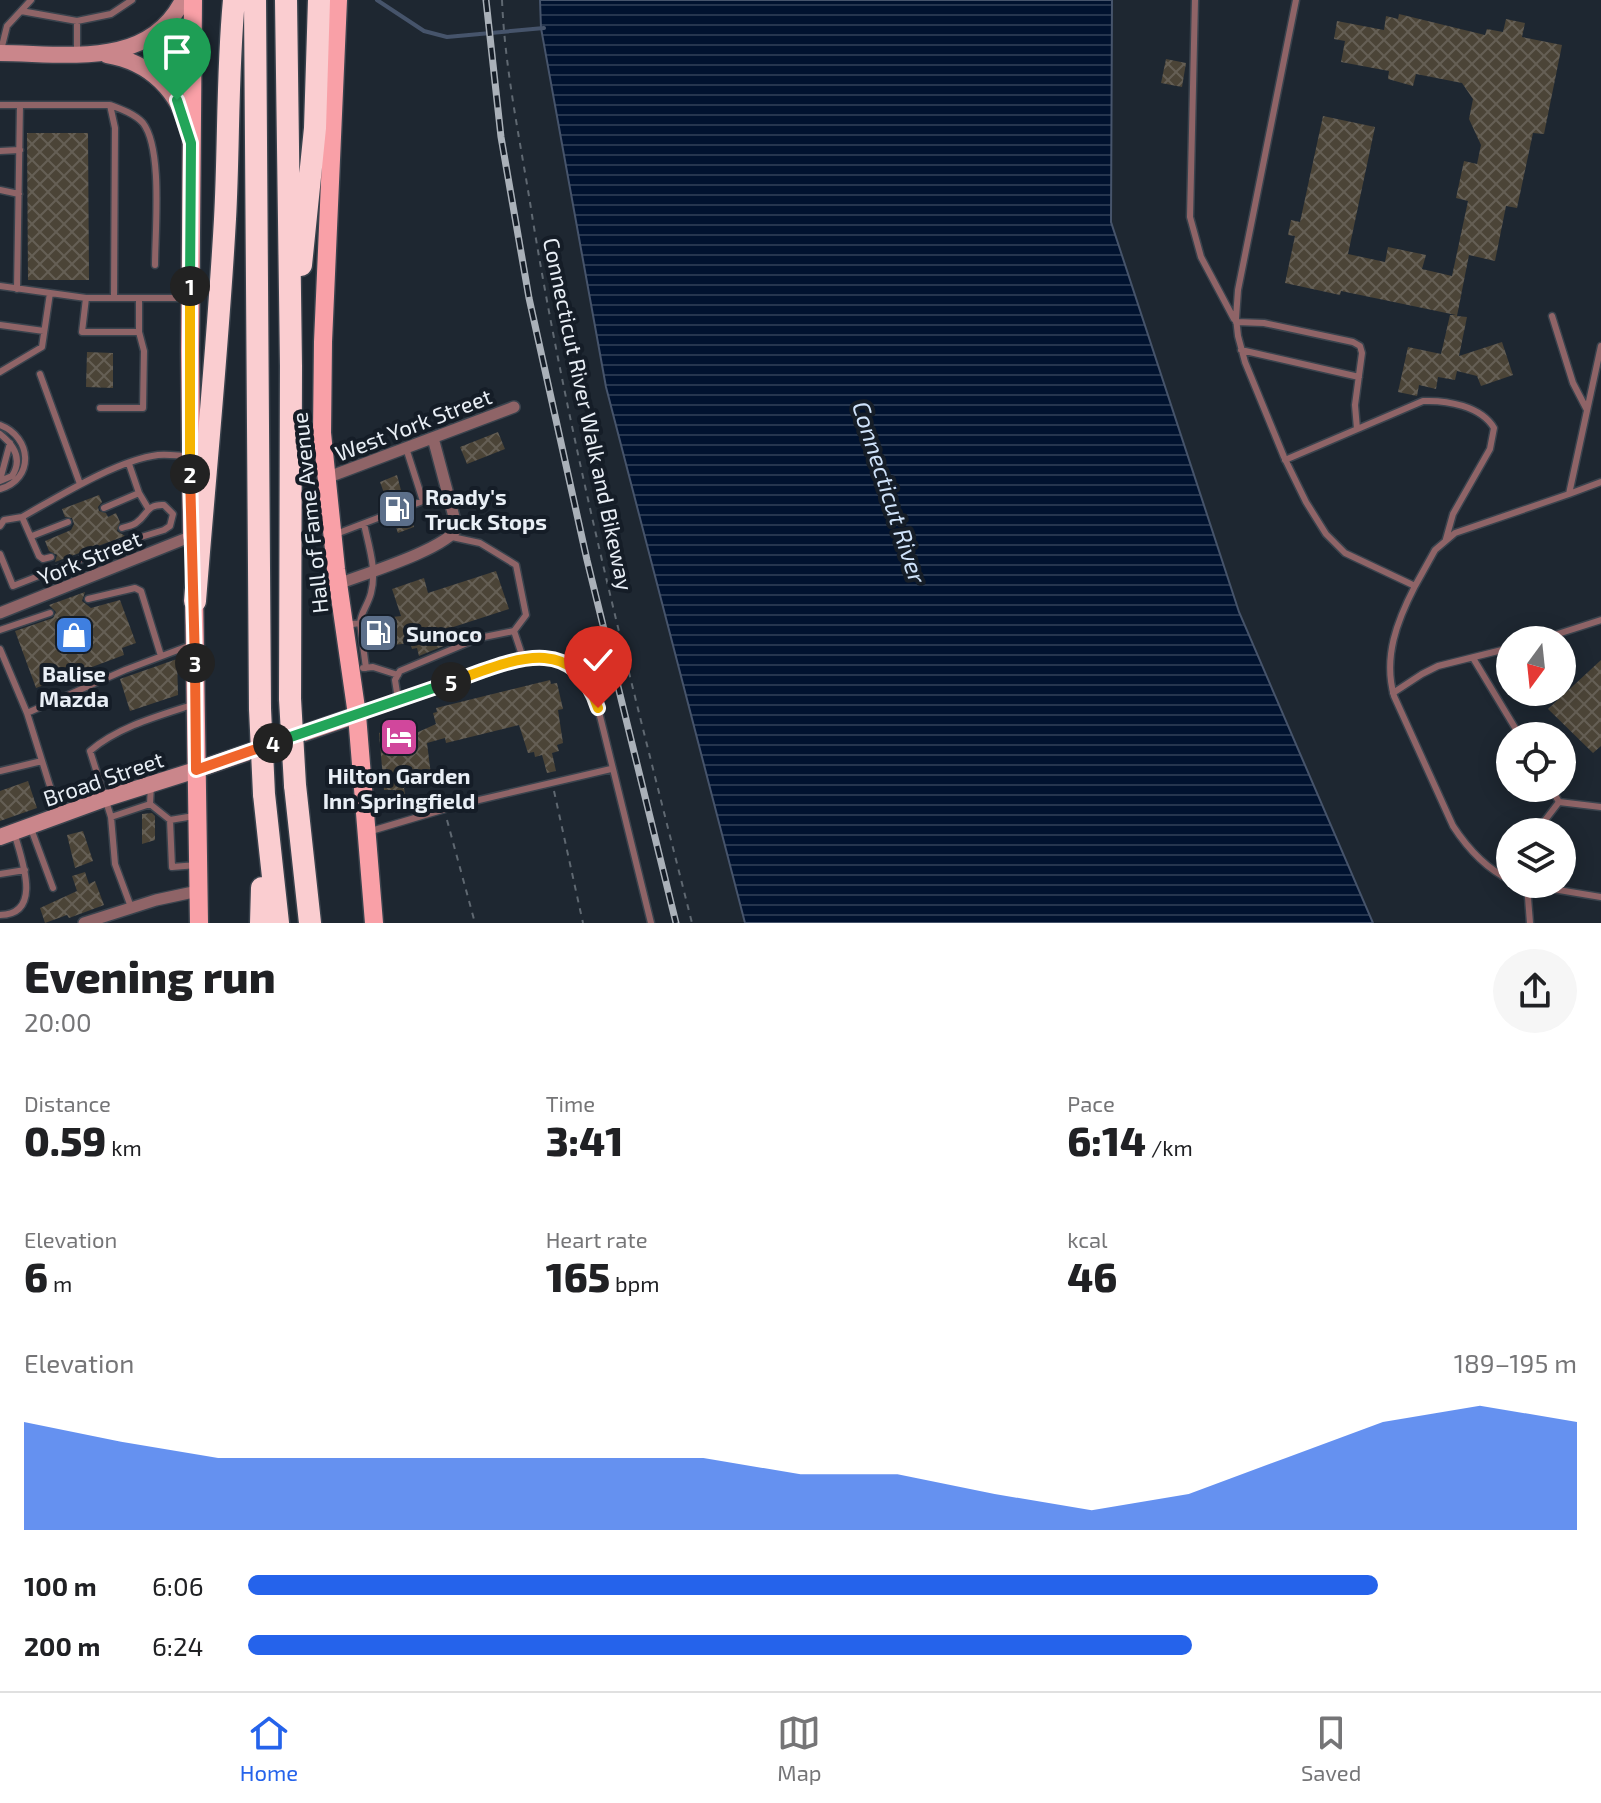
<!DOCTYPE html>
<meta charset="utf-8">
<style>
body{margin:0;font-family:"Exo 2",sans-serif;background:#f6f6f6;color:#202124;height:100vh;display:flex;flex-direction:column;font-size:30px;white-space:nowrap}
*{box-sizing:border-box;margin:0}
p{font-size:26px;color:#757577}
.icon{flex:none;width:44px;height:44px;fill:none;stroke:currentColor;stroke-width:2;stroke-linecap:round;stroke-linejoin:round}
.map{position:relative;height:923px;overflow:hidden}
.side{display:flex;flex-direction:column;background:#fff;flex:1}
.side>*{flex:none}
.needle{width:52px;rotate:195deg}
.buttons{position:absolute;left:1496px;top:626px;display:grid;gap:16px}
.buttons a{display:grid;place-items:center;width:80px;height:80px;border-radius:50%;background:#fff;box-shadow:0 4px 20px #0003;font-size:40px}
.pin{position:absolute;display:grid;place-items:center;width:68px;height:68px;color:#fff;margin:-82px -34px;border-radius:50% 50% 50% 0;rotate:-45deg;box-shadow:0 0 8px #0007}
.pin .icon{rotate:45deg}
.km{position:absolute;width:40px;height:40px;margin:-20px;border-radius:50%;background:#222;color:#fff;font-size:22px;line-height:40px;text-align:center}
.round{display:grid;place-items:center;flex:none;width:84px;height:84px;border-radius:42px;background:#f6f6f6}
.summary{display:flex;align-items:center;justify-content:space-between;height:136px;padding:0 24px}
h1{font-size:44px;font-weight:800;line-height:60px}
.stats{display:grid;grid-template-columns:repeat(3,1fr);gap:12px;height:136px;padding:8px 24px}
.stats div{display:grid;align-content:center}
.stats b{font-size:40px;font-weight:800}
.stats small{font-size:22px;font-weight:400}
.stats p{font-size:22px}
.chart{height:224px;padding:16px 24px}
.chart p{display:flex;justify-content:space-between}
.chart svg{width:100%;height:144px;margin-top:8px;fill:#2563eb;opacity:.7}
ul{padding:0 24px;list-style:none;font-size:26px}
li{display:grid;grid-template-columns:128px 96px 1fr;align-items:center;height:60px}
li i{height:20px;border-radius:10px;background:#2563eb}
.menu{display:flex;justify-content:space-around;align-items:center;height:112px;border-top:2px solid #e0e0e0;background:#fff;font-size:22px;color:#757577}
.menu a{display:grid;justify-items:center;gap:4px}
.menu .active{color:#2563eb}
.map>svg:first-child{display:block}
.water{fill:url(#water-rules);stroke:#46546b;stroke-width:2}
.lines{fill:none;stroke-linecap:round;stroke-linejoin:round}
.stream{stroke:#46546b;stroke-width:4}
.building{fill:url(#building-cross-hatch)}
.lane-casing{stroke:#3a434d;stroke-width:9}
.street-casing{stroke:#3a434d;stroke-width:14}
.secondary-casing{stroke:#3a434d;stroke-width:19}
.primary-casing{stroke:#3a434d;stroke-width:21}
.highway-casing{stroke:#3a434d;stroke-width:25}
.path{stroke:#5f6871;stroke-width:2;stroke-dasharray:6 6;stroke-linecap:butt}
.lane{stroke:#8f6467;stroke-width:6}
.street{stroke:#8f6467;stroke-width:11}
.secondary{stroke:#ca868b;stroke-width:16}
.primary{stroke:#f9a0a7;stroke-width:18}
.highway{stroke:#facdd0;stroke-width:22}
.rail-casing{stroke:#aab1b9;stroke-width:7}
.rail{stroke:#151d27;stroke-width:4;stroke-dasharray:12;stroke-linecap:butt}
.highway-bridge-casing{stroke:#3a434d;stroke-width:25;stroke-linecap:butt}
.highway-bridge{stroke:#facdd0;stroke-width:22}
.split-1-casing{stroke:#fff;stroke-width:16}
.split-2-casing{stroke:#fff;stroke-width:16}
.split-3-casing{stroke:#fff;stroke-width:16}
.split-4-casing{stroke:#fff;stroke-width:16}
.split-5-casing{stroke:#fff;stroke-width:16}
.split-6-casing{stroke:#fff;stroke-width:16}
.split-1{stroke:#22a559;stroke-width:10}
.split-2{stroke:#f5b400;stroke-width:10}
.split-3{stroke:#f0652b;stroke-width:10}
.split-4{stroke:#f0652b;stroke-width:10}
.split-5{stroke:#22a559;stroke-width:10}
.split-6{stroke:#f5b400;stroke-width:10}
.labels{text-anchor:middle;dominant-baseline:central;stroke-width:8;stroke-linejoin:round;paint-order:stroke}
.street-label{font-size:22px;fill:#e9eff6;stroke:#151d27}
.poi-label{font-size:22px;font-weight:bold;fill:#e9eff6;stroke:#151d27;text-anchor:start}
.water-label{font-size:24px;font-style:italic;fill:#cfe2f9;stroke:#151d27}
</style>
<div class="map">
<svg width="1601" height="923" viewBox="0 0 1601 923">
<defs>
<pattern id="water-rules" width="6" height="5" patternUnits="userSpaceOnUse" patternTransform="scale(2)"><rect width="6" height="5" fill="#00122f"/><path d="M0 2.5h6" fill="none" stroke="#25354e"/></pattern>
<pattern id="building-cross-hatch" width="8" height="8" patternUnits="userSpaceOnUse" patternTransform="scale(2)"><rect width="8" height="8" fill="#4b4437"/><path d="M0 0l8 8M0 8l8-8" fill="none" stroke="#655f55"/></pattern>
</defs>
<rect width="100%" height="100%" fill="#1e2731"/>
<path class="water" d="M540,0H1112L1111,222L1239,612L1373,923H745L606,387L541,28Z"/>
<g class="lines">
<path class="stream" d="M377,0L424,31L447,37L544,28"/>
</g>
<path class="building" d="M1399,14L1485,35L1487,29L1503,32L1506,19L1525,23L1522,37L1562,45L1544,134L1533,133L1517,208L1506,206L1495,261L1469,255L1457,316L1467,317L1459,356L1502,342L1513,375L1481,386L1477,376L1457,371L1455,380L1438,377L1436,389L1419,385L1417,396L1398,392L1408,347L1441,354L1450,315H1456L1341,291L1340,295L1285,283L1295,236L1288,235L1291,220L1300,222L1323,116L1375,127L1348,254L1385,262L1388,247L1426,255L1422,269L1452,276L1468,201L1456,198L1464,161L1477,164L1481,145L1469,119L1473,99L1462,83L1416,74L1413,86L1388,79L1389,71L1341,62L1345,41L1334,39L1337,21L1384,30L1386,16L1398,19Z
M1166,59L1186,63L1182,87L1161,83Z
M27,133H88L89,280H28Z
M87,352L113,353V388L86,387Z
M498,432L505,449L467,464L460,447Z
M397,475L404,502L401,508L409,513L414,527L398,533L393,519L397,512L389,507L380,482Z
M99,495L102,502L98,507L99,511L106,513L108,517L116,513L120,522L117,531L125,536L55,562L57,555L49,551L45,541L71,530L74,524L72,518L65,517L62,509Z
M496,571L509,609L441,631L446,645L419,656L417,648L412,649L410,643L369,648L366,620L401,616L392,589L424,578L428,593Z
M85,592L82,601L91,608L120,600L136,643L122,648L124,655L36,688L15,631L53,618L56,612L49,605Z
M177,659L178,695L130,711L120,679Z
M1601,660V746L1593,753L1548,709Z
M550,680L551,684L557,683L563,709L558,710L563,743L557,745L559,751L552,753L556,771L547,773L542,755L535,757L534,752L528,753L519,725L446,743L445,738L427,743L432,783L404,788L405,794L396,795L395,790H384L379,733L383,732L382,728L394,727L393,723L415,720L416,733L436,724L433,713L437,712L436,708Z
M28,781L37,808L0,821V791Z
M152,813L155,816V840L142,844V814Z
M83,831L93,861L75,868L67,835Z
M85,872L89,884L95,881L104,905L69,918L67,915L45,923L40,908L77,891L72,876Z"/>
<g class="lines">
<g class="lane-casing">
<path id="lane" d="M1195,0L1190,217L1201,257L1234,319
M1296,0L1238,290L1236,318L1238,336L1245,362L1284,457L1306,502L1326,534L1345,553L1415,586L1435,550L1455,533L1569,494L1601,346
M21,11L77,21
M1,50L7,26L31,0
M77,53V21L111,14L132,0
M0,105H110L115,128L114,298
M110,105C121,109 135,114 143,123C163,149 155,231 155,265
M0,151L20,150
M0,190L19,194
M0,286L86,298H187
M17,289L20,105
M86,298L82,332H139
M1552,316L1573,383L1587,410
M1236,322L1264,323L1353,342L1360,346L1362,353L1355,405L1357,429
M0,325L44,331
M1241,350L1359,377
M0,372L42,347L50,293
M40,374L80,484
M100,408H143L144,351L139,332V298
M0,425C32,437 35,479 0,489
M0,434C14,445 23,459 12,476L0,481
M406,448L423,501
M1285,460L1423,401C1447,400 1481,406 1494,428L1490,449L1453,514L1446,539
M129,464L139,493L148,508
M0,480L10,443
M1569,494L1601,482
M407,507L447,492
M104,508L139,493
M22,517C58,497 117,460 158,455C169,454 180,456 190,456
M0,526L4,520L22,517L39,556L43,559L51,557
M336,534L391,513
M32,536L68,522
M452,537L480,543L516,565L526,615L514,631
M0,554L13,586L128,541L164,530L170,526L173,514L164,505C146,504 148,515 136,523C132,526 127,526 122,528
M1415,586C1397,621 1383,657 1394,696L1453,826C1468,849 1485,868 1510,880
M88,599L135,588L141,591L161,656
M360,623C361,612 368,605 371,593C377,570 369,547 364,524
M345,625L360,623L366,668
M0,630L50,613
M1539,640L1601,620
M0,649L27,713L59,815
M1473,658L1520,736
M363,668L373,667L398,675
M1393,693L1422,674L1438,666L1510,648
M398,699L395,680L400,671L479,638L514,631L523,658C560,652 587,674 598,708L651,923
M27,713L125,670L191,645
M0,771L42,761
M151,785L150,804L170,820L194,816
M1559,802L1601,807
M150,804L111,817L90,751C118,727 158,716 192,705
M111,817L115,864L131,907
M170,820L172,867L197,865
M30,826L53,888
M371,831L462,804L611,769
M1536,832L1559,802L1551,788
M0,874L25,870
M1502,876L1510,865
M1522,884L1601,897
M1527,885L1530,923
M0,915C44,914 21,858 14,832"/>
</g>
<g class="street-casing">
<path id="street" d="M326,478L514,407
M338,584C364,574 446,549 457,528L433,438
M0,613L192,536
M357,715L523,658
M84,923L156,900L198,891"/>
</g>
<g class="secondary-casing">
<path id="secondary" d="M0,53C65,53 148,70 183,0
M107,55C150,62 179,91 189,133
M0,837L104,799L196,770L357,715"/>
</g>
<g class="primary-casing">
<path id="primary" d="M338,0L323,342L322,433L336,569L357,715L374,923
M192,536L190,351L193,0
M194,590L199,923"/>
</g>
<g class="highway-casing">
<path id="highway" d="M255,0L260,709
M286,0L291,366L290,699
M301,265L315,128L319,0
M195,601C205,473 218,346 225,219C229,146 227,73 234,0
M295,785L310,923
M264,794L278,923
M261,923L262,888"/>
</g>
<path class="path" d="M502,0C505,72 521,144 532,215C571,454 633,689 692,923
M554,791L583,923
M447,820L475,923"/>
<use href="#lane" class="lane"/>
<use href="#street" class="street"/>
<use href="#secondary" class="secondary"/>
<use href="#primary" class="primary"/>
<use href="#highway" class="highway"/>
<g class="rail-casing">
<path id="rail" d="M486,0L501,137L529,298L587,560L676,923"/>
</g>
<use href="#rail" class="rail"/>
<g class="highway-bridge-casing">
<path id="highway-bridge" d="M290,699L295,785
M260,709L264,794"/>
</g>
<use href="#highway-bridge" class="highway-bridge"/>
</g>
<g class="lines">
<g class="split-1-casing">
<path id="split-1" d="M177,100L191,143L190,286"/>
</g>
<g class="split-2-casing">
<path id="split-2" d="M190,474V286"/>
</g>
<g class="split-3-casing">
<path id="split-3" d="M190,474L195,663"/>
</g>
<g class="split-4-casing">
<path id="split-4" d="M195,663L196,770L273,743"/>
</g>
<g class="split-5-casing">
<path id="split-5" d="M273,743L451,682"/>
</g>
<g class="split-6-casing">
<path id="split-6" d="M451,682C507,663 572,628 598,708"/>
</g>
<use href="#split-1" class="split-1"/>
<use href="#split-2" class="split-2"/>
<use href="#split-3" class="split-3"/>
<use href="#split-4" class="split-4"/>
<use href="#split-5" class="split-5"/>
<use href="#split-6" class="split-6"/>
</g>
<defs>
<g id="fuel-square" transform="scale(2)"><rect x="-9" y="-9" width="18" height="18" rx="4" fill="#5c6f8a" stroke="#151d27"/><path d="M-5.5-6h7V0h2V4h1.3V-2.5L3-4.5l.8-.8L6-3V5H2.5V1h-1V6h-7ZM-4.2-4.7v3.2H.2V-4.7Z" fill="#fff"/></g>
<g id="shop-square" transform="scale(2)"><rect x="-9" y="-9" width="18" height="18" rx="4" fill="#3f7fe0" stroke="#151d27"/><path d="M-5-2.5h2.3a2.7 3.5 0 0 1 5.4 0H5L5.5 6h-11ZM-1.5-2.5h3a1.5 2.3 0 0 0-3 0Z" fill="#fff"/></g>
<g id="hotel-square" transform="scale(2)"><rect x="-9" y="-9" width="18" height="18" rx="4" fill="#d1479c" stroke="#151d27"/><path d="M-6-4.5h1.5V1H6V5H4.5V3h-9V5H-6ZM-4 0a1.8 1.8 0 1 1 3.6 0ZM.5 0V-2.5h3Q6-2.5 6 0Z" fill="#fff"/></g>
</defs>
<g fill-rule="evenodd">
<use href="#fuel-square" x="397" y="509"/>
<use href="#fuel-square" x="378" y="633"/>
<use href="#shop-square" x="74" y="635"/>
<use href="#hotel-square" x="399" y="737"/>
</g>
<g class="labels">
<g class="street-label">
<text transform="translate(589 414) rotate(78)">Connecticut River Walk and Bikeway</text>
<text transform="translate(413 424) rotate(-21)">West York Street</text>
<text transform="translate(309 513) rotate(-96)">Hall of Fame Avenue</text>
<text transform="translate(89 557) rotate(-22)">York Street</text>
<text transform="translate(103 778) rotate(-19)">Broad Street</text>
</g>
<g class="poi-label">
<text x="425" y="496">Roady's<tspan x="425" dy="25">Truck Stops</tspan></text>
<text x="406" y="633">Sunoco</text>
<text x="74" y="673" text-anchor="middle">Balise<tspan x="74" dy="25">Mazda</tspan></text>
<text x="399" y="775" text-anchor="middle">Hilton Garden<tspan x="399" dy="25">Inn Springfield</tspan></text>
</g>
<g class="water-label">
<text transform="translate(890 492) rotate(72)">Connecticut River</text>
</g>
</g>
</svg>
<div class="buttons">
<a><svg class="needle" viewBox="-14 -14 28 28"><path d="M0-13l5 13h-10z" fill="#e53935"/><path d="M0 13l5-13h-10z" fill="#757577"/></svg></a>
<a><svg class="icon" aria-label="locate" viewBox="0 0 24 24"><circle cx="12" cy="12" r="6"/><path d="M12 2v4M12 18v4M2 12h4M18 12h4"/></svg></a>
<a><svg class="icon" aria-label="layers" viewBox="0 0 24 24"><path d="M12 4l9 5-9 5-9-5zM3 14l9 5 9-5"/></svg></a>
</div>
<div class="pin" style="left:177px;top:100px;background:#1e9e55"><svg class="icon" aria-label="arrive" viewBox="0 0 24 24"><path d="M6 21V4h12l-3 4 3 4H6"/></svg></div>
<div class="pin" style="left:598px;top:708px;background:#d93025"><svg class="icon" aria-label="check" viewBox="0 0 24 24"><path d="M5 12l5 5 9-10"/></svg></div>
<b class="km" style="left:190px;top:286px">1</b>
<b class="km" style="left:190px;top:474px">2</b>
<b class="km" style="left:195px;top:663px">3</b>
<b class="km" style="left:273px;top:743px">4</b>
<b class="km" style="left:451px;top:682px">5</b>
</div>
<section class="side">
<div class="summary"><div><h1>Evening run</h1><p>20:00</p></div><a class="round"><svg class="icon" aria-label="share" viewBox="0 0 24 24"><path d="M12 15V3M7 8l5-5 5 5M5 13v7h14v-7"/></svg></a></div>
<div class="stats">
<div><p>Distance</p><b>0.59<small> km</small></b></div>
<div><p>Time</p><b>3:41</b></div>
<div><p>Pace</p><b>6:14<small> /km</small></b></div>
</div>
<div class="stats">
<div><p>Elevation</p><b>6<small> m</small></b></div>
<div><p>Heart rate</p><b>165<small> bpm</small></b></div>
<div><p>kcal</p><b>46</b></div>
</div>
<div class="chart"><p><span>Elevation</span>189–195 m</p>
<svg viewBox="0 0 160 44" preserveAspectRatio="none"><path d="M0 44V11L10 17L20 22L30 22L40 22L50 22L60 22L70 22L80 27L90 27L100 33L110 38L120 33L130 22L140 11L150 6L160 11V44z"/></svg>
</div>
<ul>
<li><b>100 m</b>6:06<i style="width:85%"></i></li>
<li><b>200 m</b>6:24<i style="width:71%"></i></li>
</ul>
</section>
<nav class="menu">
<a class="active"><svg class="icon" aria-label="home" viewBox="0 0 24 24"><path d="M3 11l9-7 9 7M6 9v11h12V9"/></svg>Home</a>
<a><svg class="icon" aria-label="map" viewBox="0 0 24 24"><path d="M3 6l6-2 6 2 6-2v14l-6 2-6-2-6 2zM9 4v14M15 6v14"/></svg>Map</a>
<a><svg class="icon" aria-label="saved" viewBox="0 0 24 24"><path d="M7 4h10v16l-5-4-5 4z"/></svg>Saved</a>
</nav>
